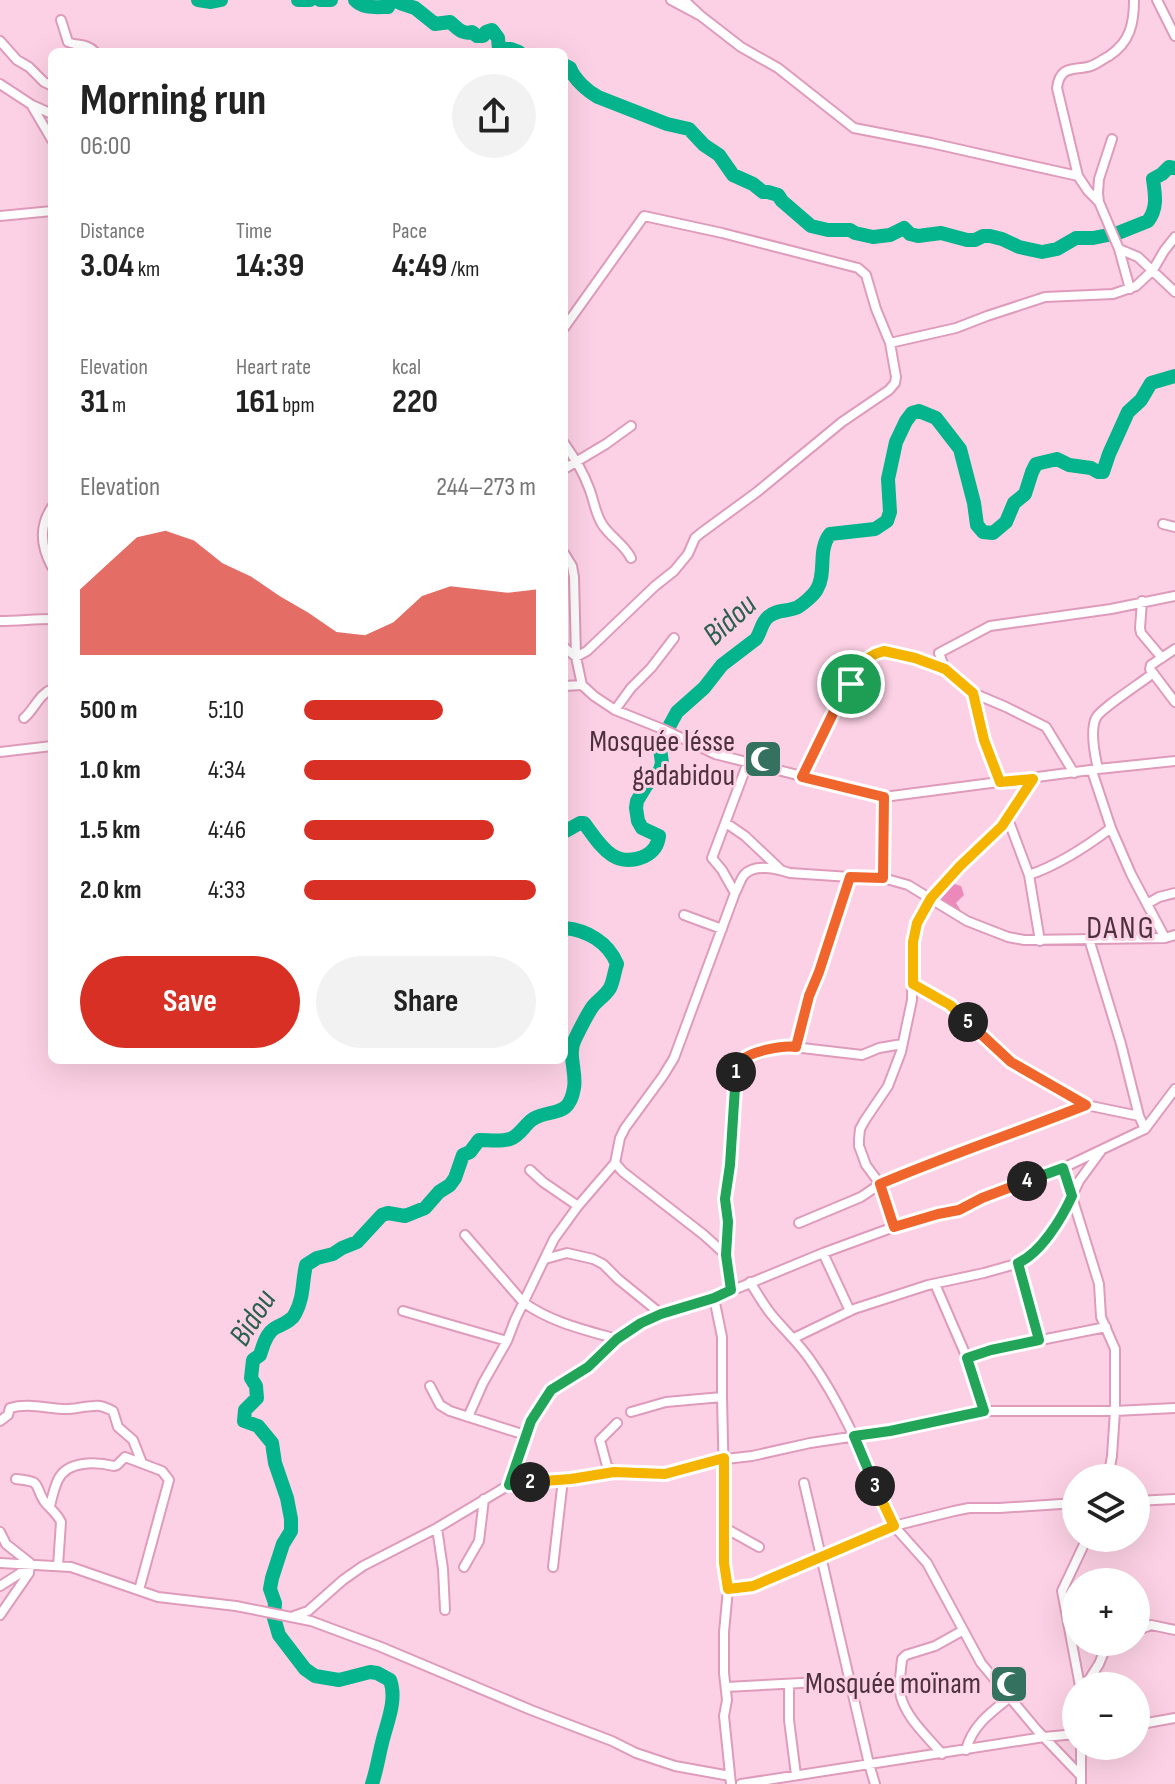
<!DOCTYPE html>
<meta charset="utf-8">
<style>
body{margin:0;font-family:"Sofia Sans Condensed",sans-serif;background:#f2f2f2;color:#222;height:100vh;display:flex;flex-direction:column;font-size:30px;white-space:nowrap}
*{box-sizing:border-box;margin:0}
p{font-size:26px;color:#767676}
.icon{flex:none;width:44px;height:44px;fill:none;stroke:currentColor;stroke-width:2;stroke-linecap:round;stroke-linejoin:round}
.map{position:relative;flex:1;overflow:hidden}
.drawer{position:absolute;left:48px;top:48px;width:520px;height:1016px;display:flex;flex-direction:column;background:#fff;border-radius:12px;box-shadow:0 8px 32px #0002}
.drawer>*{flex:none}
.tools{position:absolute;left:1062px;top:1464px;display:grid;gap:16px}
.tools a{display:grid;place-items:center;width:88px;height:88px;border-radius:50%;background:#fff;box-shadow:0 8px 32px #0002;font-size:40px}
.pin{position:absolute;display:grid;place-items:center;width:68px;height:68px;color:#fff;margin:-34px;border:4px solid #fff;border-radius:50%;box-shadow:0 2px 8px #0007}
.km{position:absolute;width:40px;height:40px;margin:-20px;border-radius:50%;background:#222;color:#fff;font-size:22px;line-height:40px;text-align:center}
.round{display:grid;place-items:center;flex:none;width:84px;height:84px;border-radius:42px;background:#f2f2f2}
.summary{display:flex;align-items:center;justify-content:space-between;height:136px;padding:0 32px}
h1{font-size:44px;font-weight:700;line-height:60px}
.metrics{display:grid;grid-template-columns:repeat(3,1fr);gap:12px;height:136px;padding:8px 32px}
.metrics div{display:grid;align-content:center}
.metrics b{font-size:34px;font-weight:700}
.metrics small{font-size:22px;font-weight:400}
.metrics p{font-size:22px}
.chart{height:224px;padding:16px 32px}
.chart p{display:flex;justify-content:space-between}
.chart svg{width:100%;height:144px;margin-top:8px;fill:#d93025;opacity:.7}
.cta{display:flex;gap:16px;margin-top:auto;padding:16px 32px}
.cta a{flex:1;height:92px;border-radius:48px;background:#d93025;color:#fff;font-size:32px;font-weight:700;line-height:92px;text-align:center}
.cta a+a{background:#f2f2f2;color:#222}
ul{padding:0 32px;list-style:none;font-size:26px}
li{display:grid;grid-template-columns:128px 96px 1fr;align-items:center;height:60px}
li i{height:20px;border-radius:10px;background:#d93025}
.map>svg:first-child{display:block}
.forest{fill:#ed88ba}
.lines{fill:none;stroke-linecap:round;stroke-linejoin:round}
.river{stroke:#04b48c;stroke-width:14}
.street-casing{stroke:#df9bbb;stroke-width:12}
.street{stroke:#fff;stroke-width:8}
.split-1-casing{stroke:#fff;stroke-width:16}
.split-2-casing{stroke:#fff;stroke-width:16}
.split-3-casing{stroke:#fff;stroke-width:16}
.split-4-casing{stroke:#fff;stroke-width:16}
.split-5-casing{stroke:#fff;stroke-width:16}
.split-6-casing{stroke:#fff;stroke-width:16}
.split-1{stroke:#f0652b;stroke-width:10}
.split-2{stroke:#22a559;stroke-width:10}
.split-3{stroke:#f5b400;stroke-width:10}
.split-4{stroke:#22a559;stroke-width:10}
.split-5{stroke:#f0652b;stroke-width:10}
.split-6{stroke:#f5b400;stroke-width:10}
.labels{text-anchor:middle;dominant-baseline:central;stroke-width:6;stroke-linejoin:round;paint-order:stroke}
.poi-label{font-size:30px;fill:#4d313e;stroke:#fdd1e5;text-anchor:end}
.water-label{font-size:32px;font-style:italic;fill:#29614f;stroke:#fdd1e5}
.neighbourhood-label{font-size:32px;letter-spacing:2px;fill:#4d313e;stroke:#fdd1e5}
</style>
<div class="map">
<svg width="1175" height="1784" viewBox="0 0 1175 1784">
<rect width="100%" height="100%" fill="#fdd1e5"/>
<path class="forest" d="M951,883L961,886L964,895L956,903L961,911L956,913L951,908L950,905L940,903L935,898L938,893Z"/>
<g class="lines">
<path class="river" d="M198,0L211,2L221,0
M298,0H310
M320,0H331
M355,0C364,9 375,7 388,7L391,0
M396,0L400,3L415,8L435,24L450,22C457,27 461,35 472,32L477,36H483L486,32L492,30L498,38L499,49H511L519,52
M564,65L570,68C574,79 587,91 598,97L667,124L689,129L704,145L719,155L733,175L753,184L763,192H768L778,195L782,201L811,226L828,230H850L855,233L873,237L890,235L904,228L910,234L918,236L941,233L967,240H975L983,236H990L1002,239L1019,247L1042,252L1057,249L1076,238H1093L1118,233L1148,221C1158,208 1155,194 1153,179L1162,174L1169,167L1175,168
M564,832L580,823H584C600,844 613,870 645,856C653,852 658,845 659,836L642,828L638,821L636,808L637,801L646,786L660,770L662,763L660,749L664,736L677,712L704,688L722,665L756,639C761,632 761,623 768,617C776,609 788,612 798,607C803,604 814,595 817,589C827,572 817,551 830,534L875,529L887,521L890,512L888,479L896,442L906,421L912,413L919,411L936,418L960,449L974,503L977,525L983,532L993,533L1006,522L1014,503L1025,494L1032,472L1036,464L1057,459L1069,465L1091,468L1098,472H1103L1109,454L1128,412L1141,400L1151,383L1175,376
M372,1784C377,1769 379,1754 383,1739C388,1720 397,1699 390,1680L377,1673L370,1672L339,1680L315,1676L305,1669L279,1635L274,1618L275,1603L270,1589L272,1578L283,1544L291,1531V1519L287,1498L275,1463L272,1443L258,1426L244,1421L245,1410L257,1398L256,1386L251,1378L253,1360L260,1355C263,1346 266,1333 275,1328C282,1324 291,1322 295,1314C304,1298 302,1282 306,1265L317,1258L333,1254L342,1248L357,1242L382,1215L388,1213L405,1216L425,1208L439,1192L450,1185L455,1178L463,1155L470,1152L479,1140C489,1140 500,1142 510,1139C521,1135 524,1125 533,1119C551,1108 569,1119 574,1088C577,1072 567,1054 575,1039C580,1029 586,1016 593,1006C599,999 605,996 610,988C614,980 614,972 617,964C608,942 587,930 564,928"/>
<g class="street-casing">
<path id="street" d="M671,0L701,16L684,0
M1157,0L1175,36
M701,16L741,47L778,68L854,128L931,143L1078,176
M61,20L68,42C76,46 87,43 95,52
M0,41L17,60L29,67L44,82L52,86
M0,84L32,105L52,114
M32,106L52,140
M1112,139L1099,179L1098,193L1099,202L1119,249L1130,289
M1099,202L1088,191L1078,176L1057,88C1060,64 1075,71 1091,66C1097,64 1103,59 1109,56C1130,42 1134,24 1134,0
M0,216L52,211
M1119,249L1138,257L1175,292
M564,328L644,216L722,233L858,268L866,275L876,309L890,343L896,377L895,383L889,390L842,422L757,492L701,533L695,538L688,554L674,571L655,586L587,651L576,657L564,647
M890,343L956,328L987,316L1045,297L1113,294L1136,286L1153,270L1164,251L1175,237
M564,443C574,457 583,471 589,488C594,500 595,513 602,524C610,537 624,544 631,558
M564,469L606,444L631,426
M52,507C39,526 41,547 52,567
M1163,524L1175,527
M564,553L572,566L574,577L576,657L582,685
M1142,601L1140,628L1141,633L1162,658
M0,621C18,621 34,619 52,619
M1175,649L1151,665L1150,669L1175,702
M564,686L582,685L594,696L615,710L665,730L715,754L884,797L1098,769L1175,761
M973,693L984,740L1000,782
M615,710L631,688L651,668L674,638
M24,718C34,710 39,694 52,689
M0,752L52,746
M1098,769C1095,756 1090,730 1096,718C1100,709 1141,683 1152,674
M1092,771L1111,828L1131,874L1165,938
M1074,773L1046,727L1006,707L973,693L945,669L939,653L990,626L1111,609L1175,596
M802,777L841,697C845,692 850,687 852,681C854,675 852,674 855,669C874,636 920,660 945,669
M1008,819L1029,875L1040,941
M726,823L745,836L781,870
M1029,875C1058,865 1086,847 1111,828
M883,878L884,797
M735,893L722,870L712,858L748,762
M1147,904L1159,897L1175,893
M684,915L722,929
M1089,939L1121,1044L1139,1116L1145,1129
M913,984L950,1005L1011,1062L1086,1105L1139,1116
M796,1047L809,996L819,972L850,877L883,878L908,885L967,921L1008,937L1024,940L1165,938L1175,935
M1063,1168L1099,1284L1101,1317L1115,1349V1411L1112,1456L1108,1478
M530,1170L543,1182L578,1206
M799,1223L861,1197L880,1184L939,1159L1086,1105
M894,1227L886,1199L880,1184L866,1165L859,1146V1139L860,1129L865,1120L888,1086L901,1052L912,1000L913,942L917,923L931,898L952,874L1002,826L1033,779
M465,1235L523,1302C550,1322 585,1330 617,1339
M823,1253L850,1311
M726,1255L704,1235L623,1172L615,1163L620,1138L625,1128L663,1076L674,1058L735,893C738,888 740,880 744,875C754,863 778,869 790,873L850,877
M545,1259L567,1253L593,1259L603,1264L618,1279L661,1314
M1018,1263L1039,1340
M750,1282C757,1293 763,1304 771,1314C784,1330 799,1343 811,1361C845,1409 866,1464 889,1517L894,1526L927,1563L981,1663L1037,1730L1081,1776
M935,1284L967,1358L984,1411
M731,1290L726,1255L728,1222L725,1199L730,1165L736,1071L738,1064L743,1059L785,1046L862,1055L879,1048L902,1044
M714,1298L722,1337V1397L725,1528L724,1563L728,1589L724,1632V1673L727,1700L724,1716L731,1784
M403,1311L507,1341L515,1320L554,1239L578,1206L615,1163
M794,1338L854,1309L928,1285L984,1273L1023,1262L1031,1255L1054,1227L1065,1211L1079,1181L1101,1151
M967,1358L991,1350L1106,1327
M430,1386L440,1405L450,1411L525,1435
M631,1412L666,1402L722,1397
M468,1417L483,1383L507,1341
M0,1421L8,1415L10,1408C27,1403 45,1408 62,1409C73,1410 83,1406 94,1406C101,1405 107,1408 113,1411L118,1427L133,1440L142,1463
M614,1472L607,1466L600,1440L617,1423
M16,1479C43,1482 33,1483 44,1501C50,1509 57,1513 61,1522L58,1566
M804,1483L869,1764L875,1784
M509,1485L525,1435L544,1399L551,1390L588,1367L617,1339L641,1323L661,1314L714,1298L823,1253L894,1227L938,1214L959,1210L982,1198L1063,1168L1145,1129L1175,1089
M1136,1501L1175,1499
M50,1506C52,1498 54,1488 58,1480C67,1460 97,1462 114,1466L117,1465L125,1457L162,1471L169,1480L139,1590
M437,1528L443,1569L445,1610
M725,1528L759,1547
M0,1532L6,1544L30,1563
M0,1563L71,1567L158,1597L236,1606L311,1621L381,1647L531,1710L612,1741L636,1753L675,1766L730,1776
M464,1567L479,1541L484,1499
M553,1567L563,1479
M0,1586L19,1574L30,1564
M728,1589L753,1586L894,1526L954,1511L969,1508H999L1076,1503
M0,1615L29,1573L30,1564
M294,1616L308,1611L343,1580L363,1566L437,1528L509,1485L571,1479L614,1472L665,1474L708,1461L752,1456L810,1443L890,1431L984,1411H1115L1175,1408
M1136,1631L1151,1625L1175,1630
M789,1684V1720L796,1775
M1080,1686L1062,1591L1087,1538
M1085,1686L1099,1664L1108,1642
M726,1687L821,1682L852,1689
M1136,1725L1175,1718
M966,1750C972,1726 990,1713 1009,1698
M942,1754C928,1737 907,1719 901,1697C898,1686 901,1671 902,1659L906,1655L935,1646L962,1631
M741,1784L1044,1737L1076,1734
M1081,1784V1746"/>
</g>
<use href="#street" class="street"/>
</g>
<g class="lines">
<g class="split-1-casing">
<path id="split-1" d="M736,1072C737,1066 737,1064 742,1060C752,1051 783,1045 796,1047L809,996L819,972L850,877L883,878L884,797L802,777L841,697L851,684"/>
</g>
<g class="split-2-casing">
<path id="split-2" d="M530,1482L509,1485L531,1421L551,1390L588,1367L617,1339L641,1323L661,1314L714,1298L731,1290L726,1255L728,1222L725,1199L730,1165L736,1072"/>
</g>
<g class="split-3-casing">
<path id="split-3" d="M530,1482L571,1479L614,1472L665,1474L724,1458V1563L728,1589L753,1586L894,1526L875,1486"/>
</g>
<g class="split-4-casing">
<path id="split-4" d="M875,1486L854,1436L890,1431L984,1411L967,1358L991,1350L1039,1340L1018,1263C1041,1253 1062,1218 1072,1196L1063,1168L1027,1181"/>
</g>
<g class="split-5-casing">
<path id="split-5" d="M968,1022L1011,1062L1086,1105C1018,1132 948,1155 880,1184L894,1227L938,1214L959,1210L982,1198L1027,1181"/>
</g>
<g class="split-6-casing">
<path id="split-6" d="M851,684L855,670L860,663L875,654L884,651L915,658L945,669L973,693L984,740L1000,782L1033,779L1002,826L960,866L931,898L917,923L913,942V984L950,1005L968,1022"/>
</g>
<use href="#split-1" class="split-1"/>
<use href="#split-2" class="split-2"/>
<use href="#split-3" class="split-3"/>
<use href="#split-4" class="split-4"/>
<use href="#split-5" class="split-5"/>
<use href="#split-6" class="split-6"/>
</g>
<defs>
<g id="mosque-square" transform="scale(2)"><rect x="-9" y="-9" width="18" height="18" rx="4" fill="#34715e" stroke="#fdd1e5"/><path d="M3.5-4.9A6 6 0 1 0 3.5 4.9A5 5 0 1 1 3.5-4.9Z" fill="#fff"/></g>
</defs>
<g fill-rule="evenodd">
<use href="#mosque-square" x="763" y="759"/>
<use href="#mosque-square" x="1009" y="1684"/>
</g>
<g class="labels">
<g class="poi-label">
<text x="735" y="742">Mosquée lésse<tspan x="735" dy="34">gadabidou</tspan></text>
<text x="981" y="1684">Mosquée moïnam</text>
</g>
<g class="water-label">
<text transform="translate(730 620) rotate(-42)">Bidou</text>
<text transform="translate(253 1318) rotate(-58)">Bidou</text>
</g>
<g class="neighbourhood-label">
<text x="1121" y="928">DANG</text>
</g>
</g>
</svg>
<div class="tools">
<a><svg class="icon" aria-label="layers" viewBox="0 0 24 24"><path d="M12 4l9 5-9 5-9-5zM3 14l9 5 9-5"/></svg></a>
<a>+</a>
<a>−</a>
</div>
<div class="pin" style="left:851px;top:684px;background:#1e9e55"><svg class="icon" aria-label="arrive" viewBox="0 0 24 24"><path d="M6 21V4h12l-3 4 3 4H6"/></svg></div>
<b class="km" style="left:736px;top:1072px">1</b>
<b class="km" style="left:530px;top:1482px">2</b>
<b class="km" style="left:875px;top:1486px">3</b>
<b class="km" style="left:1027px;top:1181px">4</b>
<b class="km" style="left:968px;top:1022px">5</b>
<section class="drawer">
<div class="summary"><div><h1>Morning run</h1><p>06:00</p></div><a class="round"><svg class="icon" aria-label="share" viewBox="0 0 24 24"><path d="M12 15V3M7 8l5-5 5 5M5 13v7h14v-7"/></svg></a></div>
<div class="metrics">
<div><p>Distance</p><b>3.04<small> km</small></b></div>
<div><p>Time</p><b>14:39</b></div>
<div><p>Pace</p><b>4:49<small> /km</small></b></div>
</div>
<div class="metrics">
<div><p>Elevation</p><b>31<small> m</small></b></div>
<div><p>Heart rate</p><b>161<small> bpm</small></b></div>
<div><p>kcal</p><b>220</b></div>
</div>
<div class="chart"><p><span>Elevation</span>244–273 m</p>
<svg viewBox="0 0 160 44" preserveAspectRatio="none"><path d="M0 44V24L10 16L20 8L30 6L40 9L50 16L60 20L70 26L80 31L90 37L100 38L110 34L120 26L130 23L140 24L150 25L160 24V44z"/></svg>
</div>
<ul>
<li><b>500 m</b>5:10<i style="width:60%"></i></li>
<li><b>1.0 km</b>4:34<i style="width:98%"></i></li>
<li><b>1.5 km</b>4:46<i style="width:82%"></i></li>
<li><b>2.0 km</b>4:33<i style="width:100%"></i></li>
</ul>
<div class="cta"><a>Save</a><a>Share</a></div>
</section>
</div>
